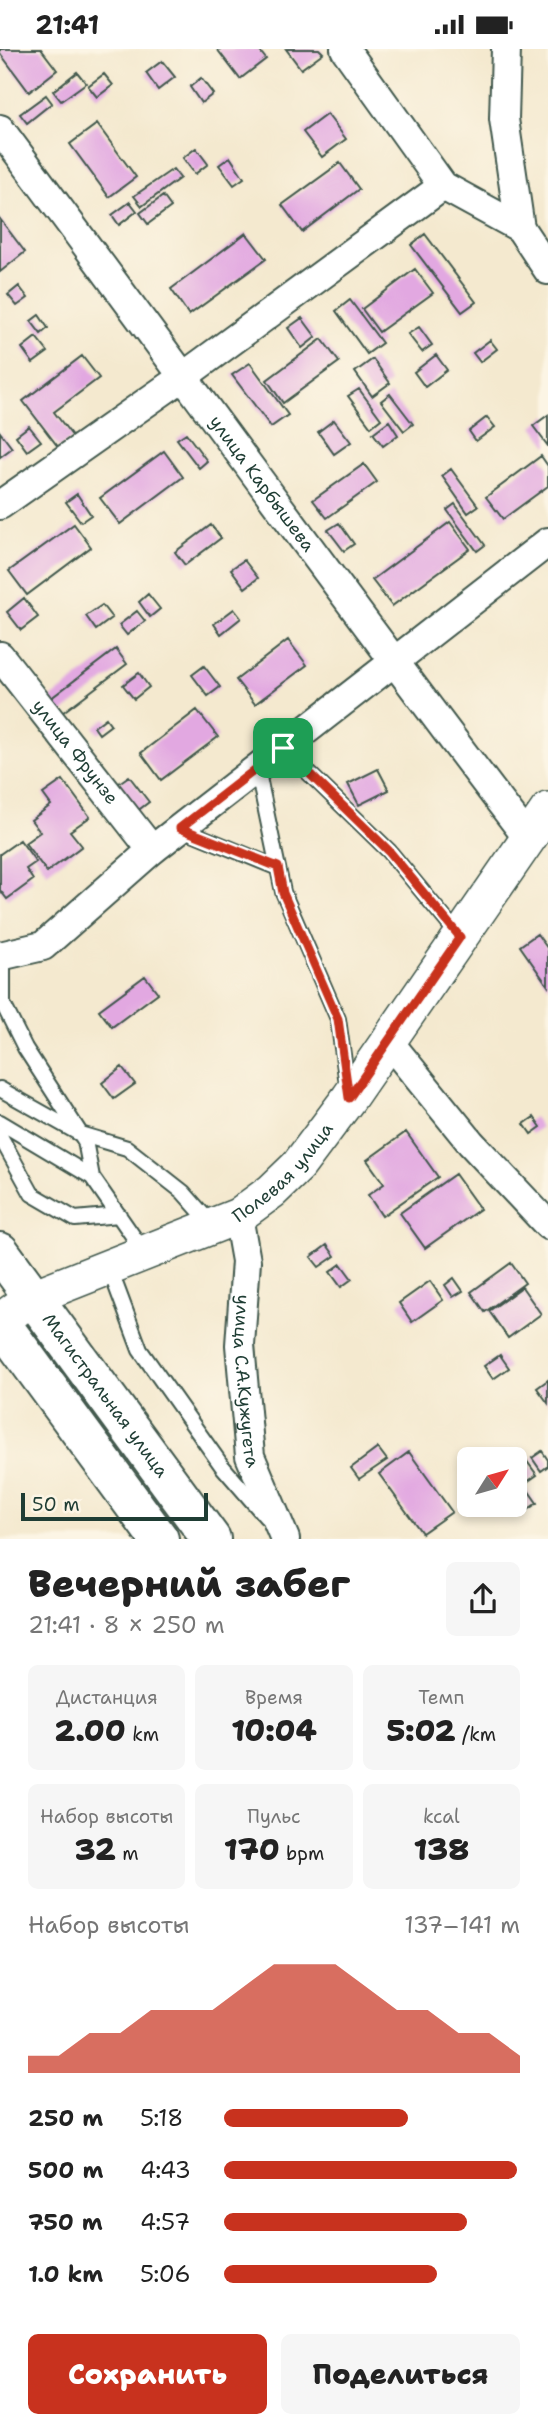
<!DOCTYPE html>
<html lang="ru">
<meta charset="utf-8">
<style>
body{margin:0;font-family:"Shantell Sans",sans-serif;background:#f6f6f6;color:#222;height:100vh;display:flex;flex-direction:column;font-size:26px;white-space:nowrap}
*{box-sizing:border-box;margin:0}
p{font-size:23px;color:#767676}
.icon{flex:none;width:38px;height:38px;fill:none;stroke:currentColor;stroke-width:2;stroke-linecap:round;stroke-linejoin:round}
.map{position:relative;height:1490px;overflow:hidden}
.drawer{display:flex;flex-direction:column;background:#fff;flex:1}
.drawer>*{flex:none}
.needle{width:46px;rotate:53deg}
.fabs{position:absolute;left:457px;top:1398px;display:grid;gap:14px}
.fabs a{display:grid;place-items:center;width:70px;height:70px;border-radius:10px;background:#fff;box-shadow:0 4px 10px #0003;font-size:35px}
.scale{position:absolute;left:21px;bottom:18px;width:187px;box-sizing:border-box;padding-left:7px;border:4px solid #1f3d34;border-top:0;font-size:19px;line-height:24px;white-space:nowrap;color:#1f3d34;-webkit-text-stroke:5px #fcf5e5;paint-order:stroke}
.pin{position:absolute;display:grid;place-items:center;width:60px;height:60px;color:#fff;margin:-30px;border-radius:14px;box-shadow:0 4px 10px #0006}
.round{display:grid;place-items:center;flex:none;width:74px;height:74px;border-radius:10px;background:#f6f6f6}
.head{display:flex;align-items:center;justify-content:space-between;height:119px;padding:0 28px}
h1{font-size:38px;font-weight:800;line-height:52px}
.stats{display:grid;grid-template-columns:repeat(3,1fr);gap:10px;height:119px;padding:7px 28px}
.stats div{display:grid;align-content:center;border-radius:10px;background:#f6f6f6;text-align:center}
.stats b{font-size:30px;font-weight:800}
.stats small{font-size:19px;font-weight:400}
.stats p{font-size:19px}
.chart{height:196px;padding:14px 28px}
.chart p{display:flex;justify-content:space-between}
.chart svg{width:100%;height:126px;margin-top:7px;fill:#c8321e;opacity:.7}
.cta{display:flex;gap:14px;margin-top:auto;padding:14px 28px}
.cta a{flex:1;height:80px;border-radius:10px;background:#c8321e;color:#fff;font-size:28px;font-weight:800;line-height:80px;text-align:center}
.cta a+a{background:#f6f6f6;color:#222}
ul{padding:0 28px;list-style:none;font-size:23px}
li{display:grid;grid-template-columns:112px 84px 1fr;align-items:center;height:52px}
li i{height:18px;border-radius:9px;background:#c8321e}
.status{display:flex;justify-content:space-between;align-items:center;height:49px;padding:0 35px;background:#fff;direction:ltr}
.status svg{height:19px;fill:currentColor}
.map>svg:first-child{display:block}
.building{fill:#e2a8e1}
.lines{fill:none;stroke-linecap:round;stroke-linejoin:round}
.service-casing{stroke:#3f574b;stroke-width:18}
.minor-casing{stroke:#3f574b;stroke-width:32}
.tertiary-casing{stroke:#3f574b;stroke-width:38}
.secondary-casing{stroke:#3f574b;stroke-width:42}
.service{stroke:#fff;stroke-width:14}
.minor{stroke:#fff;stroke-width:28}
.tertiary{stroke:#fff;stroke-width:35}
.secondary{stroke:#fff;stroke-width:38}
.route-casing{stroke:#fff;stroke-width:14}
.route{stroke:#c8321e;stroke-width:9}
.labels{text-anchor:middle;dominant-baseline:central;stroke-width:6;stroke-linejoin:round;paint-order:stroke}
.street-label{font-size:18px;fill:#1f3d34;stroke:#fcf5e5}
</style>
<div class="status"><b>21:41</b><svg viewBox="0 0 49 12"><path d="M0 12V9h3v3zM5 12V6h3v6zM10 12V3h3v9zM15 12V0h3v12zM26 1h20v11H26zM47 4h2v5h-2z"/></svg></div>
<div class="map">
<svg width="548" height="1490" viewBox="0 0 548 1490">
<rect width="100%" height="100%" fill="#fcf5e5"/>
<filter id="ink" filterUnits="userSpaceOnUse"><feTurbulence type="fractalNoise" baseFrequency=".0143" numOctaves="2"/><feDisplacementMap in="SourceGraphic" scale="14" xChannelSelector="R" yChannelSelector="G"/><feConvolveMatrix kernelMatrix="1 2 1 2 8 2 1 2 1" color-interpolation-filters="sRGB"/></filter>
<filter id="wash" filterUnits="userSpaceOnUse"><feTurbulence type="fractalNoise" baseFrequency=".00686" numOctaves="4" result="noise"/><feDisplacementMap in="SourceGraphic" scale="28" xChannelSelector="R" yChannelSelector="G"/><feGaussianBlur stdDeviation="1.57" result="paint"/><feColorMatrix in="noise" values="0 0 0 0 0 0 0 0 0 0 0 0 0 0 0 0 0 1.4 0 .05"/><feComposite in="paint" operator="in"/></filter>
<g filter="url(#wash)">
<rect width="100%" height="100%" fill="#f4e9cf"/>
<g id="blocks">
<path class="building" d="M0,0H41L57,21L29,43L0,4Z
M217,0H258L266,10L240,30Z
M286,0H319L323,4L301,20Z
M162,12L175,28L158,41L146,24Z
M77,23L86,34L61,52L53,42Z
M104,25L113,36L97,48L88,37Z
M201,29L213,45L201,54L190,38Z
M46,46L52,54L27,74L20,65Z
M327,65L346,90L322,108L303,83Z
M97,75L136,128L109,148L70,95Z
M196,99L208,115L195,125L183,109Z
M230,108L244,129L234,136L219,116Z
M340,114L359,140L302,183L282,156Z
M173,120L180,129L142,157L134,147Z
M163,147L171,158L148,175L140,164Z
M130,153L137,162L119,176L112,166Z
M0,170L25,203L0,223Z
M246,184L266,210L189,266L171,240Z
M425,185L476,253L462,263L411,196Z
M415,220L433,244L379,283L362,260Z
M19,237L28,249L17,257L8,246Z
M350,251L382,294L367,305L336,262Z
M39,266L48,279L41,285L31,272Z
M302,269L316,288L302,299L288,279Z
M419,278L432,296L422,303L408,285Z
M36,288L48,303L33,314L22,299Z
M322,290L339,313L283,354L267,331Z
M490,291L497,300L480,313L473,304Z
M436,306L447,321L425,338L414,323Z
M82,307L99,329L54,363L73,388L59,399L23,352Z
M373,310L390,334L372,347L355,323Z
M250,314L288,366L271,378L232,326Z
M359,340L381,370L371,378L348,347Z
M390,345L413,375L404,382L381,352Z
M548,366V397L533,377Z
M487,368L495,378L476,392L469,382Z
M334,371L351,393L334,405L318,383Z
M389,372L398,386L383,397L373,384Z
M29,377L41,392L27,402L16,387Z
M0,383L12,399L0,408Z
M186,384L207,412L199,419L177,390Z
M164,402L183,428L120,475L100,449Z
M541,407L548,417V437L503,470L486,448Z
M364,415L377,433L327,469L313,451Z
M451,420L478,457L468,464L442,427Z
M77,445L91,466L81,473L66,453Z
M455,455L485,496L477,502L447,461Z
M450,473L470,500L392,557L372,531Z
M339,474L354,495L344,502L328,481Z
M74,475L91,498L27,546L9,522Z
M211,476L221,489L185,516L175,503Z
M244,511L258,529L245,539L231,520Z
M148,545L160,560L150,568L139,553Z
M24,549L38,568L21,581L7,563Z
M102,556L112,569L96,581L86,567Z
M234,560L241,569L221,585L214,575Z
M137,562L145,572L127,586L119,576Z
M288,591L307,616L255,655L236,631Z
M116,600L127,615L58,667L46,653Z
M204,617L220,638L208,647L192,626Z
M139,624L149,638L134,650L123,636Z
M197,661L218,688L161,731L141,704Z
M106,669L111,676L99,685L94,678Z
M378,720L389,741L359,756L348,735Z
M129,727L149,753L132,766L112,739Z
M63,731L90,768L70,782L82,797L47,823L25,794L40,783L31,771L51,756L43,745Z
M20,791L36,813L26,820L33,831L7,850L0,841V805Z
M537,885L548,900V937L520,897Z
M145,927L158,944L112,978L99,961Z
M122,1018L135,1035L114,1050L102,1034Z
M534,1068L541,1078L531,1085L524,1075Z
M406,1083L438,1128L382,1167L368,1146L384,1135L367,1111Z
M455,1125L480,1160L425,1199L400,1164Z
M327,1196L335,1207L319,1218L311,1208Z
M511,1214L525,1234L485,1263L471,1243Z
M341,1215L352,1230L341,1238L330,1223Z
M454,1229L463,1242L453,1248L445,1236Z
M430,1232L443,1251L412,1273L399,1254Z
M522,1238L541,1265L508,1289L489,1262Z
M500,1306L509,1319L493,1330L484,1317Z
M548,1331V1354L537,1339Z
M378,1399L387,1411L359,1430L351,1419Z
M542,1402L548,1411V1417L541,1422L532,1409Z
M409,1403L452,1463L422,1484L379,1425Z
M523,1407L537,1426L514,1442V1413Z
M528,1441L537,1454L527,1461L518,1448Z"/>
</g>
</g>
<g filter="url(#ink)">
<use href="#blocks" fill-opacity="0" stroke="#3f574b" stroke-width="2"/>
<g class="lines">
<g class="service-casing">
<path id="service" d="M283,699L389,802L459,887
M257,719L283,843L338,970L348,1042
M180,779L278,819
M3,906V955L25,999L85,1092L92,1128
M0,1040L80,1085L127,1099L183,1143L213,1177
M0,1073L92,1128L144,1203
M0,1087L32,1145L75,1170L119,1166
M109,1218L140,1301L222,1417L266,1468"/>
</g>
<g class="minor-casing">
<g id="minor">
<path d="M345,0L443,137L520,179L548,221"/>
<path d="M506,0L504,70L520,179"/>
<path id="s1" d="M0,80C176,316 348,555 527,788"/>
<path d="M0,456L184,327L443,137"/>
<path id="s2" d="M0,607L152,801"/>
<path d="M0,907L43,897L152,801L548,493"/>
<path d="M389,993L471,1094L548,1176"/>
<path id="s3" d="M238,1167L246,1212L240,1296L250,1407L285,1490"/>
</g>
</g>
<g class="tertiary-casing">
<g id="tertiary">
<path id="s4" d="M0,1272L33,1248L238,1167L272,1142L298,1117L349,1049L548,761"/>
</g>
</g>
<g class="secondary-casing">
<g id="secondary">
<path id="s5" d="M0,1203L211,1490"/>
<path d="M0,1273L159,1490"/>
</g>
</g>
<use href="#service" class="service"/>
<use href="#minor" class="minor"/>
<use href="#tertiary" class="tertiary"/>
<use href="#secondary" class="secondary"/>
</g>
</g>
<g class="lines" filter="url(#ink)">
<g class="route-casing">
<path id="route" d="M283,699L389,802L460,888L349,1049L338,970L283,844L278,818L180,779Z"/>
</g>
<use href="#route" class="route"/>
</g>
<g class="labels">
<g class="street-label">
<text stroke="none"><textPath href="#s1" startOffset="441">улица Карбышева</textPath></text>
<text stroke="none"><textPath href="#s2" startOffset="122">улица Фрунзе</textPath></text>
<text stroke="none"><textPath href="#s4" startOffset="324">Полевая улица</textPath></text>
<text stroke="none"><textPath href="#s3" startOffset="166">улица С.А.Кужугета</textPath></text>
<text stroke="none"><textPath href="#s5" startOffset="178">Магистральная улица</textPath></text>
</g>
</g>
</svg>
<div class="fabs">
<a><svg class="needle" viewBox="-14 -14 28 28"><path d="M0-13l5 13h-10z" fill="#e53935"/><path d="M0 13l5-13h-10z" fill="#767676"/></svg></a>
</div>
<div class="scale">50 m</div>
<div class="pin" style="left:283px;top:699px;background:#1e9e55"><svg class="icon" aria-label="arrive" viewBox="0 0 24 24"><path d="M6 21V4h12l-3 4 3 4H6"/></svg></div>
</div>
<section class="drawer">
<div class="head"><div><h1>Вечерний забег</h1><p>21:41 · 8 × 250 m</p></div><a class="round"><svg class="icon" aria-label="share" viewBox="0 0 24 24"><path d="M12 15V3M7 8l5-5 5 5M5 13v7h14v-7"/></svg></a></div>
<div class="stats">
<div><p>Дистанция</p><b>2.00<small> km</small></b></div>
<div><p>Время</p><b>10:04</b></div>
<div><p>Темп</p><b>5:02<small> /km</small></b></div>
</div>
<div class="stats">
<div><p>Набор высоты</p><b>32<small> m</small></b></div>
<div><p>Пульс</p><b>170<small> bpm</small></b></div>
<div><p>kcal</p><b>138</b></div>
</div>
<div class="chart"><p><span>Набор высоты</span>137–141 m</p>
<svg viewBox="0 0 160 44" preserveAspectRatio="none"><path d="M0 44V38L10 38L20 30L30 30L40 22L50 22L60 22L70 14L80 6L90 6L100 6L110 14L120 22L130 22L140 30L150 30L160 38V44z"/></svg>
</div>
<ul>
<li><b>250 m</b>5:18<i style="width:62%"></i></li>
<li><b>500 m</b>4:43<i style="width:99%"></i></li>
<li><b>750 m</b>4:57<i style="width:82%"></i></li>
<li><b>1.0 km</b>5:06<i style="width:72%"></i></li>
</ul>
<div class="cta"><a>Сохранить</a><a>Поделиться</a></div>
</section>
